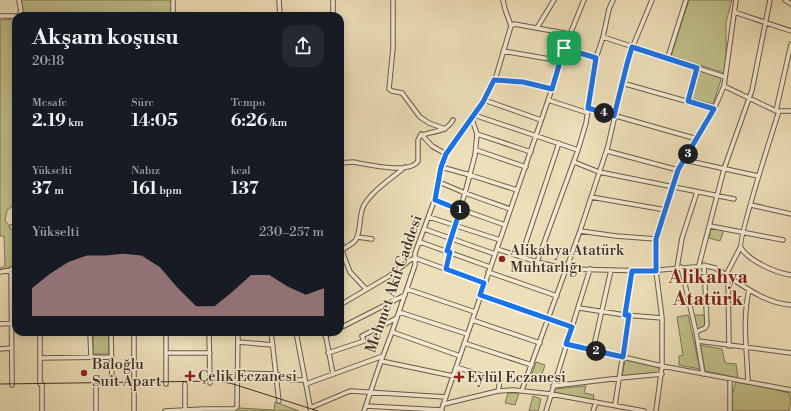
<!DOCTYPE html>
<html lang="tr">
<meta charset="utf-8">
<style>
body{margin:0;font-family:"Libre Bodoni",serif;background:#242831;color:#f1f3f6;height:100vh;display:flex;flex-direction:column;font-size:15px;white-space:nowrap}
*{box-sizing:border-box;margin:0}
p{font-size:13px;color:#9ea1a6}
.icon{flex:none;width:22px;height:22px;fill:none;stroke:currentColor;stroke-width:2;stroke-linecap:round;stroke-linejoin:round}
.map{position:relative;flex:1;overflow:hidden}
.side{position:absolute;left:12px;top:12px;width:332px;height:324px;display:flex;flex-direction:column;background:#171b24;border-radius:12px;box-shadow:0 2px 10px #0003}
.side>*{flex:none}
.pin{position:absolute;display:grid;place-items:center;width:34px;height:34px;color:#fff;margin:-17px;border-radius:8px;box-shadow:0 2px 6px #0006}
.km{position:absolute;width:20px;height:20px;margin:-10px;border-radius:50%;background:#222;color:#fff;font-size:11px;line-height:20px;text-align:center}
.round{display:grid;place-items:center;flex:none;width:42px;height:42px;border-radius:12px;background:#242831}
.overview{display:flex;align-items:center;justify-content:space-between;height:68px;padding:0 20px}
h1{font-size:22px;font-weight:700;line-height:30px}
.figures{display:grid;grid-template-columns:repeat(3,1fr);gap:6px;height:68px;padding:4px 20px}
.figures div{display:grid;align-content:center}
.figures b{font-size:17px;font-weight:700}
.figures small{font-size:11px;font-weight:400}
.figures p{font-size:11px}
.chart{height:112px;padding:8px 20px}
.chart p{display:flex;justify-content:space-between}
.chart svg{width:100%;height:72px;margin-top:4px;fill:#c59692;opacity:.7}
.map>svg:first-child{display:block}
.green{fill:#c0c08a;stroke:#7e7856}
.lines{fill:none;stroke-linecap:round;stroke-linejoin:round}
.minor-casing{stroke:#695b48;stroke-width:5.5}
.minor{stroke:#f3ead2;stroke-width:3.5}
.tram{stroke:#3d2f22;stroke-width:1}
.route-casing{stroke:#fff;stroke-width:8}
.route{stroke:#1a73e8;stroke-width:5}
.poi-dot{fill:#8f2418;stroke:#f3ead2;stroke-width:1.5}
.labels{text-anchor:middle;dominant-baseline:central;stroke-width:3;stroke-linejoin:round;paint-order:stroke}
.poi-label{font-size:15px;fill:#3d2f22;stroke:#f3ead2;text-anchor:start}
.street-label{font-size:15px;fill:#3d2f22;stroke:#f3ead2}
.district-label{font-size:19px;font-weight:bold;fill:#7a1f14;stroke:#f3ead2}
</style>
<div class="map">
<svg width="791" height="411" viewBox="0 0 791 411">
<rect width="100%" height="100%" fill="#eddfb9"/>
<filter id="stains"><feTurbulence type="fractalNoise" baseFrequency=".005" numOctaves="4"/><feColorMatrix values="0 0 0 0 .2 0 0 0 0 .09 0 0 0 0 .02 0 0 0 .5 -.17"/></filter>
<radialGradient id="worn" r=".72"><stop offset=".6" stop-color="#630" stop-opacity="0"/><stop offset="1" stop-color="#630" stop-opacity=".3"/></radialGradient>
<path class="green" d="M21,0H173V16H20L22,10Z
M689,0H732L726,22V60L724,73L671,56Z
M16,19V204L7,210L5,221L15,230L16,235V266L0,270V268L5,266L4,236H0V20Z
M700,71L720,78L721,80L713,104L691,98L697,72Z
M711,228L724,230L720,241L709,238Z
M688,315L700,369L679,365V356L683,355L677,317Z
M693,315H706L705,326L699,330L697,329Z
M93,332H109V354H93Z
M700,345L722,349L725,363L736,364L738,378L705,371Z
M625,360L661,367L660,373L622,376Z
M536,362L545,365L541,377L532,374Z
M736,382L773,389L789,393L791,400L789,411H732L731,397Z
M586,386L584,393L594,395L593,400L554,393L555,389Z
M508,393H519L515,405L505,403Z
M533,396L541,399L538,411H529Z
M275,402L299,411H235L239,408L274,410Z"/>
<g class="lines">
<g class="minor-casing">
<path id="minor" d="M279,0L280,16
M393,0V48L389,89L392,91L402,93L420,117L429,123L445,129
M503,0L505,9L511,26
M785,0L791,4
M734,12L791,31
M0,16H18L21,11L19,0
M173,16V0
M333,16V0
M537,28L554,0
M603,37L725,77
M564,48L596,58
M503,51L561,61
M668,57L686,0
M495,80L523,82L552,89L566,44L584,0
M622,83L714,109
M724,86L776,111H791
M484,100L541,120
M548,100L588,113
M688,101L697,68
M588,108L697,139
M776,111L791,44
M779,111C774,127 737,241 741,248C749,261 776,273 791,275
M474,115L578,150
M421,134L432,146L446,154
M477,134L531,152
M476,150L526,167
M607,151L678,170
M684,160L758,176
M574,162L599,172L734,199
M340,163C344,163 349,162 353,162C366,164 410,175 418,161V140L420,136C432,130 445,134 453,120
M441,167L470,175L517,190
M439,182L465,193L510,209
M591,197L666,210
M435,200L505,225
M751,205L791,214
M429,217L500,240
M710,226L783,240
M12,227L16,226
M424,229L495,254
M340,231L343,254L350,272L366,289
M580,231L616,236L656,239
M357,237L372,239
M420,242L490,267
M497,249L537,262L567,269L647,271L707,266L715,268C739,282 762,303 791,305
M342,250C346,247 351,245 355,241C362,231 358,216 364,205C373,190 391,179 405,167
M447,251L465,193L475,155L477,134L472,119
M521,257L559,143
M537,262L578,150L586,123L596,58L603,37L609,9L613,0
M699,265L724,169L752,90L770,0
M681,267L696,332L703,374
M677,268L682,238L697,192
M11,269L12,385
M445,269L450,252
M0,272L16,269
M488,272L557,296
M726,275L740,248
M728,277L729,346
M407,289L475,312
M480,295L572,327
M340,305L391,275L410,260L415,258L484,283
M579,308L625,315L662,318
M399,312L467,334
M625,315L633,271
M472,320L540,343
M0,324L16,323
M340,328L405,295
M40,332V384
M90,332L91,357
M111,332L112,384
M134,332V411
M166,332V384
M209,332L210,383
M271,332L279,401
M296,332L311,411
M325,332L333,374
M392,332L460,356
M696,332L705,328L707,325L704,265
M325,336L333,332
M698,341L791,353
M238,342L273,345
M464,343L532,365
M566,344L662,366L791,390
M0,349L12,348
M593,350L611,270
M166,353H210
M328,353L364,341L362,336L397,318
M40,358L111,357
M381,361L453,376
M456,367L500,381L498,391
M238,373L277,374L291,380H305
M730,379V411
M748,382C747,352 742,320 749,290
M42,384V411
M185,384V410
M306,384L383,356
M96,385V411
M553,386L620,378L662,374
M522,390L580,231L608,146L628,58L652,0
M444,404L498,391L513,390L551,394L644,411
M615,405L629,315
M366,406L442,410
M310,408L350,391L446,397
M165,411L204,409H234L237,407L238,332
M364,411L381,361L392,332L415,265V253L436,196L441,167L446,154L483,102L495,80L511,26L514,24L570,34
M441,411L552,89
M546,411L590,269
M593,411L596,402
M656,411L662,366V318L656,271V239L678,170L714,109L724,86L736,0"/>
</g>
<use href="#minor" class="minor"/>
<path class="tram" d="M0,384L219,381L233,384L318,411"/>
</g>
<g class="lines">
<g class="route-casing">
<path id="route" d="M632,47L697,68L688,101L714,109L678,170L656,239V271H632L625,315H629L623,357L566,344L572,327L480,295L484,283L446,269L450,252L447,251L460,210L435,200L441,167L446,154L483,102L494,80L523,82L552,89L564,48L596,58L588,108L614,116L627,64Z"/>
</g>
<use href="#route" class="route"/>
</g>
<g class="poi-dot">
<circle cx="502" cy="259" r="4"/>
<circle cx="84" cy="373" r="4"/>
<path d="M188 370h4v4h4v4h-4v4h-4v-4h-4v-4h4z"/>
<path d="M457 371h4v4h4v4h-4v4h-4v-4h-4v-4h4z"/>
</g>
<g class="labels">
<g class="poi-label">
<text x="510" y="250">Alikahya Atatürk<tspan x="510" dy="17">Muhtarlığı</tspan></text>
<text x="92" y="364">Baloğlu<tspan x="92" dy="17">Suit Apart</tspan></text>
<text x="198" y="376">Çelik Eczanesi</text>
<text x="467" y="377">Eylül Eczanesi</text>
</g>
<g class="street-label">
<text transform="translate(394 284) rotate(-71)">Mehmet Akif Caddesi</text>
</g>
<g class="district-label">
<text x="708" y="277">Alikahya<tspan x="708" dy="22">Atatürk</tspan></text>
</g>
</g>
<rect width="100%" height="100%" filter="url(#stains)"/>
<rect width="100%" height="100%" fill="url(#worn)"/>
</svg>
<div class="pin" style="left:564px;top:48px;background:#1e9e55"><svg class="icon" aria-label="arrive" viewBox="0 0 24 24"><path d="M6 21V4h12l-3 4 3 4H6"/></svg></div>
<b class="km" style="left:460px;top:210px">1</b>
<b class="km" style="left:596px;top:351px">2</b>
<b class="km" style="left:688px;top:154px">3</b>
<b class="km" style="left:604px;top:113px">4</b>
<section class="side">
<div class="overview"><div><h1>Akşam koşusu</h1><p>20:18</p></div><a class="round"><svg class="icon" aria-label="share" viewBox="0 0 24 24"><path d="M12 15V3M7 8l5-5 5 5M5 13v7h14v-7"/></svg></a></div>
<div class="figures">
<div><p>Mesafe</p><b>2.19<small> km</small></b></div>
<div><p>Süre</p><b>14:05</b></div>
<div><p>Tempo</p><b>6:26<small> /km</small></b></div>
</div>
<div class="figures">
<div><p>Yükselti</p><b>37<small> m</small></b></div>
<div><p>Nabız</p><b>161<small> bpm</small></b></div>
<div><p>kcal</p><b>137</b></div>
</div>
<div class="chart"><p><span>Yükselti</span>230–257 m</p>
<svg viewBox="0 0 160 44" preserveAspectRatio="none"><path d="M0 44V27L10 18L20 11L30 7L40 7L50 6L60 7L70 14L80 27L90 38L100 38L110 29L120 19L130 19L140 26L150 31L160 27V44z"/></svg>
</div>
</section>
</div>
